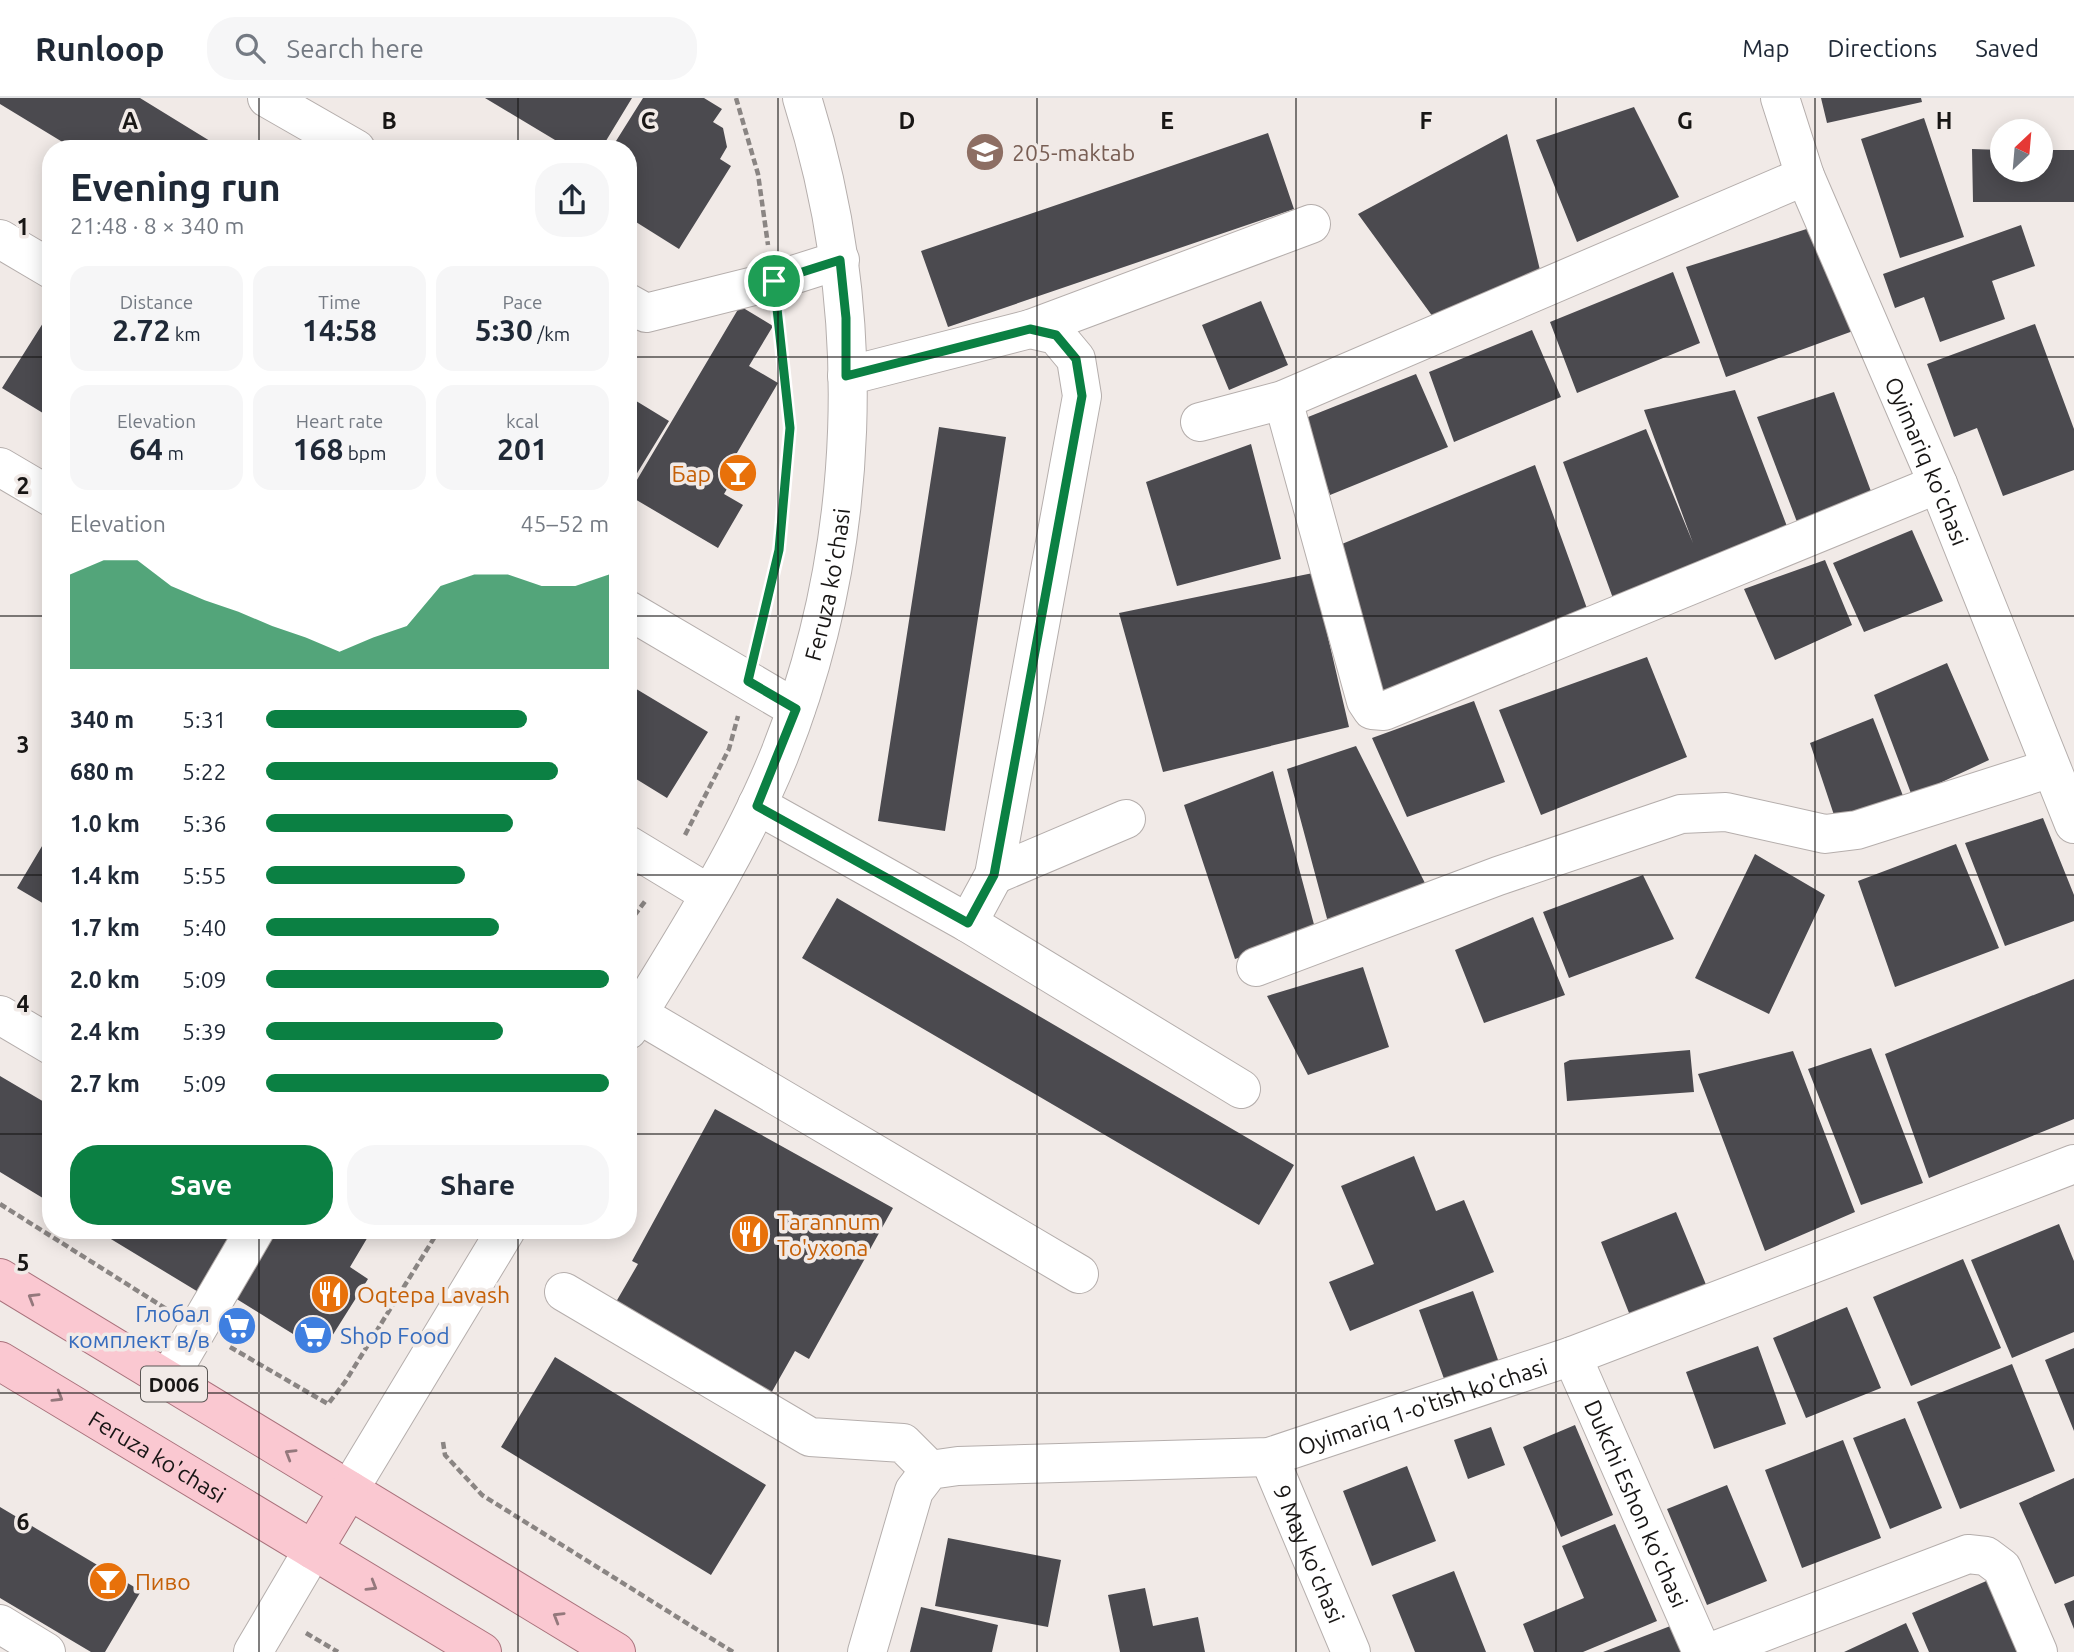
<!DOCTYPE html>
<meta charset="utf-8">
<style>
body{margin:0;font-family:Ubuntu,sans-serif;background:#f6f6f7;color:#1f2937;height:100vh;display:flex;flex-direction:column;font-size:26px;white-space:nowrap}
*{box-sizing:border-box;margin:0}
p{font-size:23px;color:#747a83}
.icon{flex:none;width:38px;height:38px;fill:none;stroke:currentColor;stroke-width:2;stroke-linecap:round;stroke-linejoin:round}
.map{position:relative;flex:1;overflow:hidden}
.panel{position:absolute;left:42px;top:42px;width:595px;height:1099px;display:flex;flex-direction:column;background:#fff;border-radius:28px;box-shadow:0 4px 18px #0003}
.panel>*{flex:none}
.needle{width:46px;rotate:26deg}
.controls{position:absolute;left:1990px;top:21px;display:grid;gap:14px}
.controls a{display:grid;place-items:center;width:63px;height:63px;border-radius:50%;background:#fff;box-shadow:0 4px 18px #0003;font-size:35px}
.pin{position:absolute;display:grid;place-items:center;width:60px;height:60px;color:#fff;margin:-30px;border:4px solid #fff;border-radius:50%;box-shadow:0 2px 7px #0007}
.round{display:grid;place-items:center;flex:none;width:74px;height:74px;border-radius:28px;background:#f6f6f7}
.summary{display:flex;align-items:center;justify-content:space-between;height:119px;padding:0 28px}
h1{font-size:38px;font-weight:700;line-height:52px}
.metrics{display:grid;grid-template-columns:repeat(3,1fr);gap:10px;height:119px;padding:7px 28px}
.metrics div{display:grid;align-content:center;border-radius:18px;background:#f6f6f7;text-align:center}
.metrics b{font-size:30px;font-weight:700}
.metrics small{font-size:19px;font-weight:400}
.metrics p{font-size:19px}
.chart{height:196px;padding:14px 28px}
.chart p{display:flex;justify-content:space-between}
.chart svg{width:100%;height:126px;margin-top:7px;fill:#0b8043;opacity:.7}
.cta{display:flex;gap:14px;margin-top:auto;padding:14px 28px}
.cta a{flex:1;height:80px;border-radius:28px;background:#0b8043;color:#fff;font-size:28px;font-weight:700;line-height:80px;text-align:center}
.cta a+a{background:#f6f6f7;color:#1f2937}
ul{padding:0 28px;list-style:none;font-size:23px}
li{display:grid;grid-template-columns:112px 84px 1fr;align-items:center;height:52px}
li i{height:18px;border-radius:9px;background:#0b8043}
header{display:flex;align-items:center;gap:42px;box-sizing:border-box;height:98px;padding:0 35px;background:#fff;border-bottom:2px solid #e0e1e3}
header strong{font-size:33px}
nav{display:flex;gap:38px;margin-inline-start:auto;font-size:24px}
.search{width:490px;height:63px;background:#f6f6f7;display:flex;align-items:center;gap:18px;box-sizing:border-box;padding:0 24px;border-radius:28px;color:#747a83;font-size:26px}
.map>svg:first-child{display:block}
.building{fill:#4b4a4f}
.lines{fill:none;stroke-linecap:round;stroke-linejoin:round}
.minor-casing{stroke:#b5aeac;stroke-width:40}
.major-casing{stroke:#a9727c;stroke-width:40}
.path{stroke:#8a8583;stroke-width:4.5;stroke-dasharray:7 3.5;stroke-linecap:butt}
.minor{stroke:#fff;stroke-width:38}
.major{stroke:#fac8d1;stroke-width:38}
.oneway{stroke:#94787c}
.route-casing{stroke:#fff;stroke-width:14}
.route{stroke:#0b8043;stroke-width:9}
.grid{fill:none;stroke:#181615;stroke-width:2;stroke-opacity:0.55}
.labels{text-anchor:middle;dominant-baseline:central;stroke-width:7;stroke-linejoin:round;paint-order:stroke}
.shield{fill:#f1eae7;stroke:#595654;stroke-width:2}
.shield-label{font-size:21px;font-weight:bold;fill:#181615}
.education-label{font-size:23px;fill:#785e54;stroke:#f1eae7;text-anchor:start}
.street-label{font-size:23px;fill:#181615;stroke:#f1eae7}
.food-label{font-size:23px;fill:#c56008;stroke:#f1eae7;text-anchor:start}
.shop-label{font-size:23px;fill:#366cbe;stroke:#f1eae7;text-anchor:end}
.grid-label{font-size:23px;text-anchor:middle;font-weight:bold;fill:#181615;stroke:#f1eae7;stroke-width:7;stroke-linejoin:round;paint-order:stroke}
</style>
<header>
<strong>Runloop</strong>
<div class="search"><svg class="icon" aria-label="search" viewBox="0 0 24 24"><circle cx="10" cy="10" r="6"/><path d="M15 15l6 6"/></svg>Search here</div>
<nav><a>Map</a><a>Directions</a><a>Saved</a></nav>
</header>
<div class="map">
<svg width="2074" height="1554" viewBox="0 0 2074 1554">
<rect width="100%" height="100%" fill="#f1eae7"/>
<path class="building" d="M0,0H140L223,51H74L0,6Z
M485,0H632L601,51H570Z
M643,0H704L722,11L713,24L723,30L727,49L720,61L731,68L679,151L628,119V51H611Z
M1821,0H1921L1922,4L1827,25Z
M1634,9L1679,99L1577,144L1536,42Z
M1924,20L1964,139L1900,160L1861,41Z
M1268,35L1294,111L948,229L921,153Z
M1507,36L1540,172L1433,219L1358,116Z
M1972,51L2002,52V72H2040V52H2074V104H1973Z
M2021,127L2035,168L1992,183L2005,221L1940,244L1924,199L1895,210L1883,176Z
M1813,129L1853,233L1726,279L1686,169Z
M1673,174L1700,245L1577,295L1550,224Z
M1261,203L1288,267L1229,292L1202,227Z
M740,208L773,228L749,268L778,285L734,360L742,366L724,396L743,407L718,450L628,397Z
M43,225L51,229V320L2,290Z
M2035,226L2074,331V372L2003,398L1977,330L1954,339L1927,266Z
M1532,232L1561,299L1454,344L1429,274Z
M1416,276L1448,349L1330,397L1303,321Z
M1735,292L1788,431L1614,503L1563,364L1646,331L1693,445L1644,312Z
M1834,294L1872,396L1797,424L1757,319Z
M628,298L669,323L628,390Z
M939,329L1006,339L945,733L878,723Z
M1251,346L1281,461L1177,488L1146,384Z
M1535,367L1589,516L1378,604L1337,448Z
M1912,432L1943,503L1864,534L1833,465Z
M1825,462L1852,527L1775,562L1744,491Z
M1313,475L1349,629L1163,674L1119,515Z
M1647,559L1687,659L1541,717L1499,612Z
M1947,565L1989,662L1912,698L1874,597Z
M628,586L708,634L667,700L628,676Z
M1474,603L1505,684L1407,719L1372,640Z
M1873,620L1905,703L1838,729L1810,645Z
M1356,648L1431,797L1329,828L1287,671Z
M1273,673L1316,834L1235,861L1184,707Z
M2043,720L2074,797V823L2005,848L1965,745Z
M51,733V810L17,790Z
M1956,746L1999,850L1895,889L1858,783Z
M1755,756L1825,797L1769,916L1695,880Z
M1643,777L1674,841L1569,880L1543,814Z
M837,800L1294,1067L1259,1127L802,860Z
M1533,819L1565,897L1484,925L1455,852Z
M1363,869L1389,949L1308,977L1267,898Z
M2074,881V1021L1929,1080L1885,956Z
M1871,950L1923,1085L1861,1107L1808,971Z
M1690,952L1694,994L1567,1003L1564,965L1570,962Z
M1793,953L1855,1114L1765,1153L1698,976Z
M0,978L51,1008V1105L0,1074Z
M715,1011L893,1110L809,1261L795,1253L765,1306L609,1216L638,1166L632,1163Z
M1414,1058L1436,1113L1464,1102L1494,1174L1350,1233L1329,1184L1374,1166L1341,1088Z
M1676,1114L1707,1189L1631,1220L1601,1144Z
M2059,1126L2074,1163V1234L2012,1260L1971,1162Z
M96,1132H238L200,1195Z
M266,1132H372L350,1169L368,1181L322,1254L227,1195Z
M1963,1161L2001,1250L1911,1288L1873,1199Z
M1473,1193L1501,1270L1447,1289L1419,1212Z
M1847,1209L1881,1290L1806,1320L1773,1240Z
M1758,1248L1786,1326L1714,1351L1686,1274Z
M2074,1250V1333L2045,1262Z
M555,1259L766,1387L711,1477L501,1349Z
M2012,1266L2055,1373L1960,1411L1917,1304Z
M1905,1320L1942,1410L1890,1431L1853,1340Z
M1575,1327L1613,1417L1561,1439L1523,1349Z
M1491,1329L1505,1367L1468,1381L1454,1342Z
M1843,1342L1881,1440L1802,1470L1765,1372Z
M1407,1368L1436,1443L1372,1468L1343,1393Z
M2074,1380V1478L2055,1486L2019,1405Z
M1727,1387L1767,1483L1707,1507L1667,1411Z
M0,1409L141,1493L105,1554H91L0,1500Z
M1615,1426L1657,1523L1583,1554H1534L1523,1526L1584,1500L1562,1448Z
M948,1440L1061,1462L1048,1529L935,1508Z
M1454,1473L1486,1554H1415L1392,1497Z
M1991,1481L2023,1554H1929L1912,1515Z
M1145,1490L1153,1528L1198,1519L1205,1554H1120L1108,1497Z
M2074,1502V1531L2064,1506Z
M921,1509L998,1527L992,1554H910Z
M1906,1525L1919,1554H1844Z
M1673,1527L1683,1554H1603Z"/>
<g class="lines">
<g class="minor-casing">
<g id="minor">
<path d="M267,0L356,51"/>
<path id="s1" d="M1780,0L1805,78L1938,386L2074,726"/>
<path d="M0,141L51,171"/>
<path d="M628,205L646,215L774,183L840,162"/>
<path d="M1030,231L1311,126"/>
<path d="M847,278L1030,231L1056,237L1076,261L1082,298L994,777L968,825"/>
<path d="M1283,302L1366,603L1372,612L1384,613L1938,386"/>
<path d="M1200,324L1283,302L1805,78"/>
<path d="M0,369L51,399"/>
<path d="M628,512L796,611"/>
<path d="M757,707L968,825L1241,991"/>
<path d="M628,747L709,796"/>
<path d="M994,777L1126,721"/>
<path d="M1256,869L1498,778L1681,716L1726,714L1825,736L1857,732L2051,670"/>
<path d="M638,916L1079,1176"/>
<path d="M0,917L51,947"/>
<path id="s2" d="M628,932C682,844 740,754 779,658C862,450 870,214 802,0"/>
<path d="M564,1194L810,1339L903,1345L930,1372"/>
<path id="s3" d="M1572,1258L1702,1554"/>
<path d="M168,1281L255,1132"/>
<path id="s4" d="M1269,1359L1351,1554"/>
<path d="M349,1392L506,1132"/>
<path d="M0,1526L46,1554"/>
<path d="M253,1554L313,1452"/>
<path id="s5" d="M867,1554L914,1393L930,1372L958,1368L1269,1359L1572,1258L2074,1066"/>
<path d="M1711,1554L1968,1456L1986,1458L2002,1470L2038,1554"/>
</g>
</g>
<g class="major-casing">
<g id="major">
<path d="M0,1180L616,1554"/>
<path id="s6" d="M0,1263L482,1554"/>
<path d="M313,1452L349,1392"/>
</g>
</g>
<path class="path" d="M736,0L758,76L768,147
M757,545L779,452L790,330L778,218
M685,737L729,651L738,618
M628,826L646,802
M0,1106L168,1212
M230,1249L328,1306L345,1284L439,1132
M443,1344L445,1357L482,1397L733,1554
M306,1535L338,1554"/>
<use href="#minor" class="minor"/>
<use href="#major" class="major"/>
</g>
<defs><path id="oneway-chevron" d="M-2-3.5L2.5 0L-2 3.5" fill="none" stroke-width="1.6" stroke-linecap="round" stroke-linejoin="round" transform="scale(1.75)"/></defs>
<g class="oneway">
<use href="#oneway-chevron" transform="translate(33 1200) rotate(-149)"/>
<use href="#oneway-chevron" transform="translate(58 1299) rotate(31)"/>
<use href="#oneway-chevron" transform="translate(290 1356) rotate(-149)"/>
<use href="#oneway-chevron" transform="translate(372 1488) rotate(31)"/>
<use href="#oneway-chevron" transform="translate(558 1519) rotate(-149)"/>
</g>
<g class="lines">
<g class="route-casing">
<path id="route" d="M840,162L846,220V278L1030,231L1056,237L1076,261L1082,298L994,777L968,825L757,708L796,611L748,583L779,452L790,330L774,183Z"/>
</g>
<use href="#route" class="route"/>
</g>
<path class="grid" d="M259,0V51M518,0V51M778,0V1554M1037,0V1554M1296,0V1554M1556,0V1554M1815,0V1554M0,259H51M628,259H2074M0,518H51M628,518H2074M0,777H51M628,777H2074M0,1036H51M628,1036H2074M259,1132V1554M518,1132V1554M0,1295H2074"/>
<defs>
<g id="school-disc" transform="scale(2.0125)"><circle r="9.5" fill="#8d6e63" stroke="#f1eae7"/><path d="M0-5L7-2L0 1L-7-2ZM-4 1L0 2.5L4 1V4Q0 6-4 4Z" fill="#fff"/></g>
<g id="bar-disc" transform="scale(2.0125)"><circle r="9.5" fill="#e8710a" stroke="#f1eae7"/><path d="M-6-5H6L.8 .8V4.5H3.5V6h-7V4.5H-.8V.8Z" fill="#fff"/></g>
<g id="restaurant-disc" transform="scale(2.0125)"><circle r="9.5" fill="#e8710a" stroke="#f1eae7"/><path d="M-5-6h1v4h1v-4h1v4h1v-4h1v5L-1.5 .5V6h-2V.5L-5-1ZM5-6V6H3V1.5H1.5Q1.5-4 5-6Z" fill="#fff"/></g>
<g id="supermarket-disc" transform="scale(2.0125)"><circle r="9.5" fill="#3f7fe0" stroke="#f1eae7"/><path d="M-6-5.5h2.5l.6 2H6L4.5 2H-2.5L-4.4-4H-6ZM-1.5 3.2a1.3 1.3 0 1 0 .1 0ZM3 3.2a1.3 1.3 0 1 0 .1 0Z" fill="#fff"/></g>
</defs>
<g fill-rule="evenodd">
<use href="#school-disc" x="985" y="54"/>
<use href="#bar-disc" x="738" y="375"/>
<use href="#restaurant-disc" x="750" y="1136"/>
<use href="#restaurant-disc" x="330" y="1196"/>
<use href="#supermarket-disc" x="237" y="1228"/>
<use href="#supermarket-disc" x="313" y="1237"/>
<use href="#bar-disc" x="108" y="1483"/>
</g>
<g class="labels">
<rect class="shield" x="141" y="1268.5" width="66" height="35" rx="5"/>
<g class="shield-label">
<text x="174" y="1286">D006</text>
</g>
<g class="education-label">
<text x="1012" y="54">205-maktab</text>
</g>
<g class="street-label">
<text stroke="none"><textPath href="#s1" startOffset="392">Oyimariq ko'chasi</textPath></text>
<text stroke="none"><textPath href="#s2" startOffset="492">Feruza ko'chasi</textPath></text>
<text stroke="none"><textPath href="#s5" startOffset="695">Oyimariq 1-o'tish ko'chasi</textPath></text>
<text stroke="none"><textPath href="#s6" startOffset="184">Feruza ko'chasi</textPath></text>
<text stroke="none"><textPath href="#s3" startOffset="161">Dukchi Eshon ko'chasi</textPath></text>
<text stroke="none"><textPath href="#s4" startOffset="105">9 May ko'chasi</textPath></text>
</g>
<g class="food-label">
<text x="711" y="375" text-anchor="end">Бар</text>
<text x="777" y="1123">Tarannum<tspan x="777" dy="26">To'yxona</tspan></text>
<text x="357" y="1196">Oqtepa Lavash</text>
<text x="135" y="1483">Пиво</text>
</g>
<g class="shop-label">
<text x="210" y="1215">Глобал<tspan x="210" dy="26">комплект в/в</tspan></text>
<text x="340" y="1237" text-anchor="start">Shop Food</text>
</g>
</g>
<g class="grid-label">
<text x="130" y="31">A</text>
<text x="389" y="31">B</text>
<text x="648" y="31">C</text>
<text x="907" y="31">D</text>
<text x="1167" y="31">E</text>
<text x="1426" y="31">F</text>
<text x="1685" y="31">G</text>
<text x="1944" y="31">H</text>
<text x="23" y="137">1</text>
<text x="23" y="396">2</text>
<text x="23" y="655">3</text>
<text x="23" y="914">4</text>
<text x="23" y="1173">5</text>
<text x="23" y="1432">6</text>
</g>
</svg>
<div class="controls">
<a><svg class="needle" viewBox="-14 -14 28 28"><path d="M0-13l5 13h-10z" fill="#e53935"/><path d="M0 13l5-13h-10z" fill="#747a83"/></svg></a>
</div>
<div class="pin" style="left:774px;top:183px;background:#1e9e55"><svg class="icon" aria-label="arrive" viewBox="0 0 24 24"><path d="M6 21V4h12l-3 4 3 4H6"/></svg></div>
<section class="panel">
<div class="summary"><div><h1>Evening run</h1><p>21:48 · 8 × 340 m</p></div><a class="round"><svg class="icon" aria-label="share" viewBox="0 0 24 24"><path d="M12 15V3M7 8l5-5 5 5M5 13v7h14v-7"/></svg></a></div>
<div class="metrics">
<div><p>Distance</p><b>2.72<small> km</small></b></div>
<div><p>Time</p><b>14:58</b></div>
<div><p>Pace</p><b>5:30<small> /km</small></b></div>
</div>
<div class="metrics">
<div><p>Elevation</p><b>64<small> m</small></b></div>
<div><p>Heart rate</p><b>168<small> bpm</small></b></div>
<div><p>kcal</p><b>201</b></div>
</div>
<div class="chart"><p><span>Elevation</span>45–52 m</p>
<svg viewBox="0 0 160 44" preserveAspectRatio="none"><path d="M0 44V11L10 6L20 6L30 15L40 20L50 24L60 29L70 33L80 38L90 33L100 29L110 15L120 11L130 11L140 15L150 15L160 11V44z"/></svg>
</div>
<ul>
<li><b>340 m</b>5:31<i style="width:76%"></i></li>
<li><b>680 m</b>5:22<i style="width:85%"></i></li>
<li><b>1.0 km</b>5:36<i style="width:72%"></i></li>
<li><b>1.4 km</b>5:55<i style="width:58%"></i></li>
<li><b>1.7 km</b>5:40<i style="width:68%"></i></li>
<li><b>2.0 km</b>5:09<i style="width:100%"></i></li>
<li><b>2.4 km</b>5:39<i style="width:69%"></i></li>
<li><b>2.7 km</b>5:09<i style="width:100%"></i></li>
</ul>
<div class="cta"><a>Save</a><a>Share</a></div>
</section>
</div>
